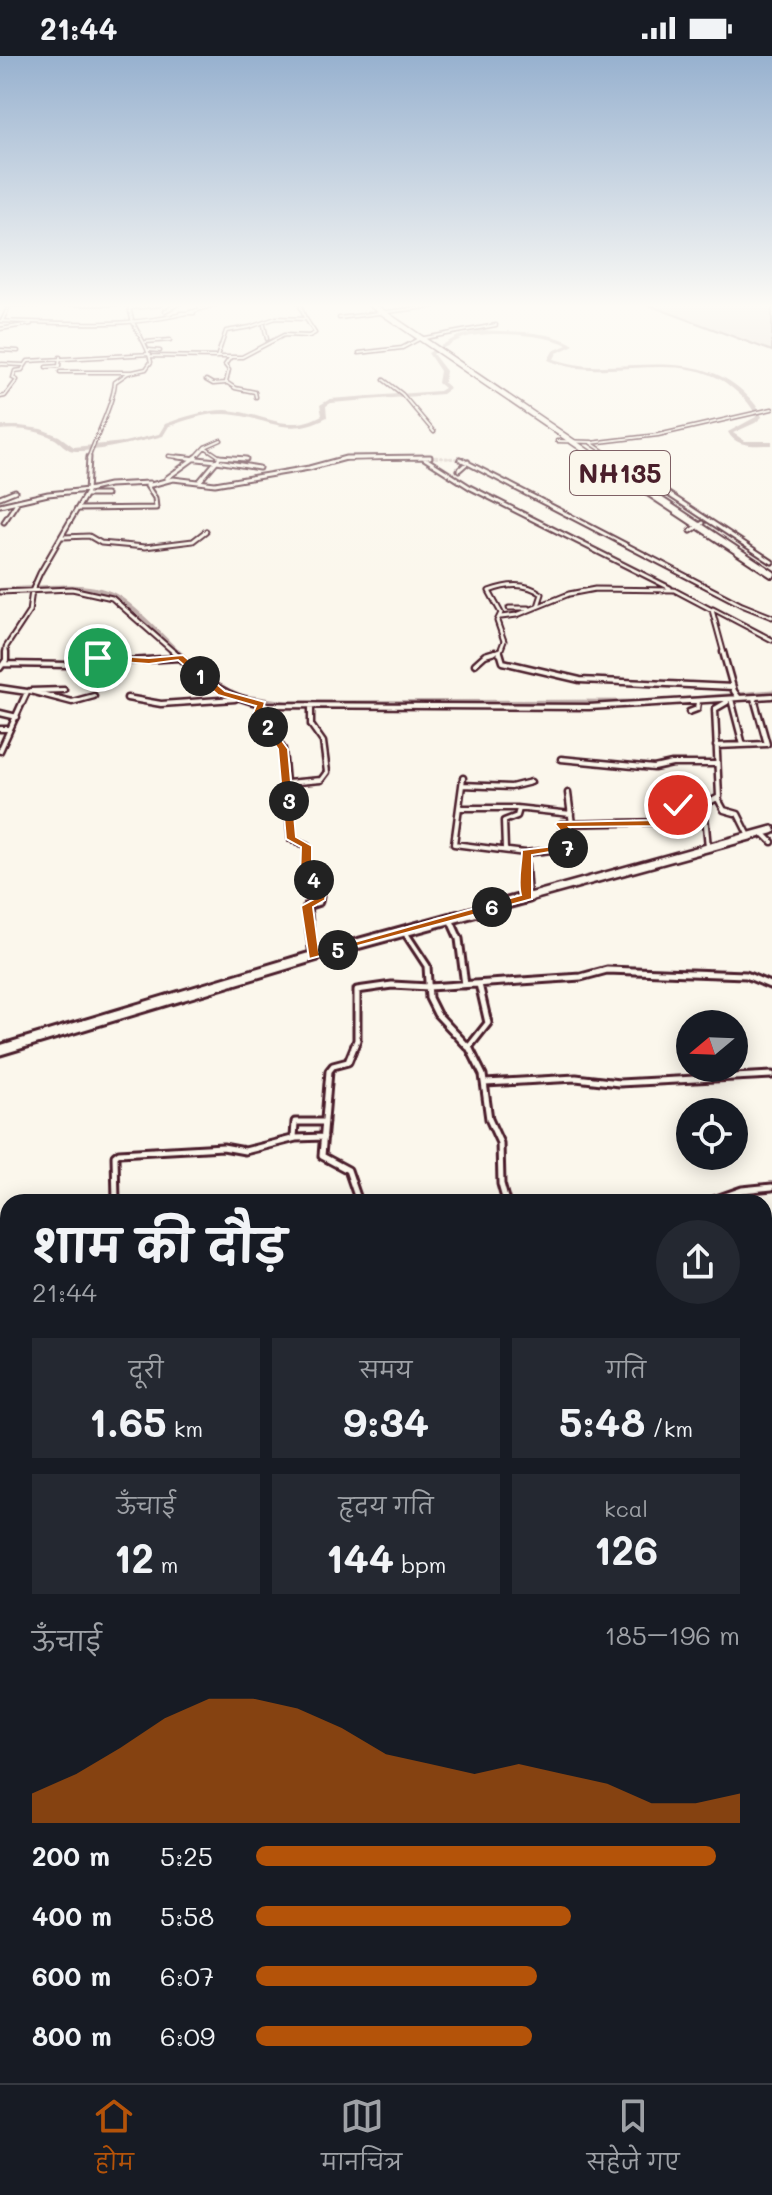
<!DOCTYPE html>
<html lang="hi">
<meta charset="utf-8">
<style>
body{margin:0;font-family:Mali,"Playpen Sans Deva",sans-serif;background:#242831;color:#f1f3f6;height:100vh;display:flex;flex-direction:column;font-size:30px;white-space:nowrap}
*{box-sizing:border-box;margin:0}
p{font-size:26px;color:#9ea1a6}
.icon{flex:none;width:44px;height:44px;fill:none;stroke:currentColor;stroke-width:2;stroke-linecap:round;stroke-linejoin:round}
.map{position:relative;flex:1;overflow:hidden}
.drawer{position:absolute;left:0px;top:1138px;width:772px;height:890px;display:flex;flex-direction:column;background:#171b24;border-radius:24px 24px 0 0;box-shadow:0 4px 20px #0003}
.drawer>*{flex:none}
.needle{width:52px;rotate:251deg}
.tools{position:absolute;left:676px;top:954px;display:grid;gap:16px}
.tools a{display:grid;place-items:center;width:72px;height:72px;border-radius:50%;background:#171b24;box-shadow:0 4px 20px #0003;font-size:40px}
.pin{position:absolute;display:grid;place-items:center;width:68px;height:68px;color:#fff;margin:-34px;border:4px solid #fff;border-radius:50%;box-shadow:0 2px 8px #0007}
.km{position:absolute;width:40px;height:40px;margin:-20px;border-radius:50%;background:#222;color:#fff;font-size:22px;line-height:40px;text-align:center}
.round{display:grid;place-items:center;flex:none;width:84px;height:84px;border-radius:42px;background:#242831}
.overview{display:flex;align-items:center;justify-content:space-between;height:136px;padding:0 32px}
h1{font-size:44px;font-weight:700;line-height:60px}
.stats{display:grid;grid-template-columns:repeat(3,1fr);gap:12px;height:136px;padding:8px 32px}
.stats div{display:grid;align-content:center;border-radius:0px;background:#242831;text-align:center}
.stats b{font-size:40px;font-weight:700}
.stats small{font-size:22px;font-weight:400}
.stats p{font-size:22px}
.chart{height:224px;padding:16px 32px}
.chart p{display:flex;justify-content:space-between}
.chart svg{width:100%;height:144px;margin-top:8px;fill:#b45309;opacity:.7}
ul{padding:0 32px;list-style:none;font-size:26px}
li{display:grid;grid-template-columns:128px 96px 1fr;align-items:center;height:60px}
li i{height:20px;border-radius:10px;background:#b45309}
.status{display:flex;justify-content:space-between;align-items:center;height:56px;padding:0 40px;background:#171b24;direction:ltr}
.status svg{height:22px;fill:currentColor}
.menu{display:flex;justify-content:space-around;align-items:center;height:112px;border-top:2px solid #363941;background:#171b24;font-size:22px;color:#9ea1a6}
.menu a{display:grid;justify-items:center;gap:4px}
.menu .on{color:#b45309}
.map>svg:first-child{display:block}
.green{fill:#e2d7d0;stroke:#967b7e;stroke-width:2}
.water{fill:#bfadaa;stroke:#907477;stroke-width:2}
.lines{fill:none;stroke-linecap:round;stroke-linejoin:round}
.canal-far2{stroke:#bfadaa;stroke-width:3}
.canal-far1{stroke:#bfadaa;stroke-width:4}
.canal{stroke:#bfadaa;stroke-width:5}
.river{fill:#bfadaa;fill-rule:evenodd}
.street-tunnel-far1{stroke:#d8ccc5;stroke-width:2;stroke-dasharray:2 1;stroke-linecap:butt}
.street-tunnel{stroke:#d8ccc5;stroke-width:3;stroke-dasharray:3 2;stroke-linecap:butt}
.street-far5-casing{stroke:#4a1f2b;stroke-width:5}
.street-far4-casing{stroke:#4a1f2b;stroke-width:7}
.street-far3-casing{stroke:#4a1f2b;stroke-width:9}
.street-far2-casing{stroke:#4a1f2b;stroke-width:11}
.street-far1-casing{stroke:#4a1f2b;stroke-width:12}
.street-casing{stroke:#4a1f2b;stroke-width:14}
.primary-far1-casing{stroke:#4a1f2b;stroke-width:12}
.primary-casing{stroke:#4a1f2b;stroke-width:15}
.highway-far1-casing{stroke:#4a1f2b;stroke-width:8}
.highway-casing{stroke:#4a1f2b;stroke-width:10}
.street-far5{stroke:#fbf7ec;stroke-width:2}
.street-far4{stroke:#fbf7ec;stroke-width:3}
.street-far3{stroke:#fbf7ec;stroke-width:4}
.street-far2{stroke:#fbf7ec;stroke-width:5}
.street-far1{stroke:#fbf7ec;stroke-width:6}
.street{stroke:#fbf7ec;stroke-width:8}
.primary-far1{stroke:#fbf7ec;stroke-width:7}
.primary{stroke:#fbf7ec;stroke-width:9}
.highway-far1{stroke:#fbf7ec;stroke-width:5}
.highway{stroke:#fbf7ec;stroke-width:6}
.route{fill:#b45309;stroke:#fff;stroke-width:2}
.labels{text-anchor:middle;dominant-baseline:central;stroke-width:6;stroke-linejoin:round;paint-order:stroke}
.shield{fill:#fbf7ec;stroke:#7f6065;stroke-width:2}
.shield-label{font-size:26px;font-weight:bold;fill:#4a1f2b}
</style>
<div class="status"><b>21:44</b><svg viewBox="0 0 49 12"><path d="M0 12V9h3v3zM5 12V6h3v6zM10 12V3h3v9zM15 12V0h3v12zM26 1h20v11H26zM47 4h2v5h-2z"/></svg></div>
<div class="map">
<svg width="772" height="2027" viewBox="0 0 772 2027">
<rect width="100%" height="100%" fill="#fbf7ec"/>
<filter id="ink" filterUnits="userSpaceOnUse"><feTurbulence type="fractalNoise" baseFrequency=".0125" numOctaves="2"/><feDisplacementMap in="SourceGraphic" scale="16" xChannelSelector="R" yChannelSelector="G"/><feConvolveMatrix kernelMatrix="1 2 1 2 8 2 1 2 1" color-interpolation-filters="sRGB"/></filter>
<g filter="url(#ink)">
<path class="green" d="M643,247H772V295Z"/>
<path class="water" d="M8,1636V1761L0,1758V1668Z"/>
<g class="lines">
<path class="canal-far2" d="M10,265C78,266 145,273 211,250"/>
<path class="canal-far1" d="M0,534C33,533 91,523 119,542C141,557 161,580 180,598"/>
<path class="canal" d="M178,596L207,622L228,635
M239,640L286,647L638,646
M679,644L772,636"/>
<path class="river" d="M482,274C509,276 551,274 574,289L557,297L554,303C570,308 586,311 603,310C650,310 700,300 739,332C749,341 758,349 762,361L755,367L733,377L745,385H772V389C755,389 736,392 728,376L754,362L756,361C752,350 746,344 738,337C733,333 728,328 723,325C672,294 603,328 548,304L553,295L567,289C548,278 481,274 461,283C451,287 442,293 433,298L446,315L444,327L450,332L442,338L331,347L326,350L327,361C286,384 264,359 224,358C205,357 187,364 169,370L163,380C147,384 84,399 70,394C65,392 60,386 55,383C38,374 19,372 0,374V370H20L41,373L59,380L74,391L124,386L159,378L165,368C184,361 205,354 226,354C261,356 287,379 322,359L320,349L330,343L439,335L444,332L438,327L440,315L428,297L458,280Z"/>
<path class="street-tunnel-far1" d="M430,401L460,403"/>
<path class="street-tunnel" d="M430,401L460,403"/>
<g class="street-far5-casing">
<path id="street-far5" d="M299,247L305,262
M10,249L129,248
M131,252L161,249
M165,255L180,247
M180,257H194
M276,262L306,263L315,277L309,280L284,279L242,301H217L226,275L250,271Z
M339,262L435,250
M0,265C75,267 148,274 219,247
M2,265L10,248
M264,269L267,283
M0,273L31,268
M146,286L170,284
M0,294L18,295
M149,294L160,295
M359,297L402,292L419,283L496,269
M150,300L217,301
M230,302L225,309L229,314L226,326L235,332L255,336L256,341
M0,308L24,309
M46,311L59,310L60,301
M60,316H131
M206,324L213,328L226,327
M384,324L402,338L434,376
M0,341L5,340L17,324L13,322L15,315L22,314L28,305L150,298
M557,385L592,386
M169,400L198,403
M219,401L246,403
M88,403C96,381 114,345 115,326L128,317L146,313L151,306C146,281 130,273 129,247
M194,403L205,391
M218,403L220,401L205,391L221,384
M342,403L430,401
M615,403L591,387L658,379L772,353"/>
</g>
<g class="street-far4-casing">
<path id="street-far4" d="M178,401L217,405
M219,401L246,403
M612,401L772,506
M424,402L471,432L670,532
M460,403L742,549L772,561
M217,405L259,412
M459,414L468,406
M167,422L196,401
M199,426L220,401
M88,434L109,429L149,427
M86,439H106
M0,441L15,435
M0,449L48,438L88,434
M77,453L156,452L155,442L147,430L173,423L215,428L309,412L346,402L430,401
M4,466L18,445
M691,475L703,467
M63,481L89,480L101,487L145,491L193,485L206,475
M0,536L72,533L112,542L176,598
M509,552H529
M713,553L772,584
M501,561L517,559L569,538L595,533L674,534L712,554L724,598
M6,598V591L29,556L32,535L40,517L87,436L89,401
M489,598L500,594
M499,598L504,585L497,565L501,557L489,535C507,528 526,526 542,538L538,550"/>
</g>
<g class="street-far3-casing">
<path id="street-far3" d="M173,596C207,625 220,639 265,649L589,651L772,640
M500,596L503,606L580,624L733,631
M723,596L734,635L739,642
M3,608L70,609L106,600L129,605L179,602
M475,608L485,599L495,596
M0,612L6,604V596
M0,632L27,636L0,695
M30,635L72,646L94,640
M30,635L64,634
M127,642L161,648L235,643
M731,643L743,689
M262,648L258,657L283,693L291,783L307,790L306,822L322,827L320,843
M689,656L697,653L698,646
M0,657L17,661
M0,673H10
M716,690L767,688L754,642
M561,703L654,712L672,708H717
M463,722L454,788L525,797L528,840
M287,727L321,724L327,716L323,686L311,669V650
M462,729L511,731L531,726
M568,737L572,768
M673,740L691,749L704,751
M718,743L724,754L738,758L749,780
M459,752H516L571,758
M763,777L772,786
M708,791L704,749L719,741L715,653L727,646
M505,793L504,765L517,760L519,753
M525,797L578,791L561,768L664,766L678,749L677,744"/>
</g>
<g class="street-far2-casing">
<path id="street-far2" d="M450,863L459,883L465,929
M404,875L427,910L429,942L437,958L468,991
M313,900L307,850L319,846L320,841
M479,928L488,967L469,991L483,1019L489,1063L500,1087L501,1128L506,1146
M485,1027L576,1022L619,1027L772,1019
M294,1082L295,1066H325
M116,1146L115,1100L119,1097L223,1091L245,1095L296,1082L324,1081
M359,1146L348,1114L322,1100L329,1015L333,1010L348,1006L357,984V934L392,929L429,931L581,921L607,914L746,919L772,930
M708,1146L742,1134L772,1131"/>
</g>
<g class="street-far1-casing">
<path id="street-far1" d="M764,1209L772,1207
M0,1212L8,1211
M0,1258L8,1257
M0,1362L8,1359
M0,1439H8"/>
</g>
<g class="street-casing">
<path id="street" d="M0,1583L8,1585
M0,1877L8,1874
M227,2020V2027
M519,2020V2027"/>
</g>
<g class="primary-far1-casing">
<path id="primary-far1" d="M522,843L772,774"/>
</g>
<g class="primary-casing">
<path id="primary" d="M0,994L331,895L529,841"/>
</g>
<g class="highway-far1-casing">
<path id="highway-far1" d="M369,247L598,403"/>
</g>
<g class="highway-casing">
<path id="highway" d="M595,401L772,518"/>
</g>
<use href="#street-far5" class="street-far5"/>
<use href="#street-far4" class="street-far4"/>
<use href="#street-far3" class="street-far3"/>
<use href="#street-far2" class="street-far2"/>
<use href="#street-far1" class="street-far1"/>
<use href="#street" class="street"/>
<use href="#primary-far1" class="primary-far1"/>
<use href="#primary" class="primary"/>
<use href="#highway-far1" class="highway-far1"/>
<use href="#highway" class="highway"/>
</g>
</g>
<linearGradient id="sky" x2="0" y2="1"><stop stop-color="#97b1cf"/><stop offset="0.47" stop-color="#fdfbf6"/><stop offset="1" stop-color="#fdfbf6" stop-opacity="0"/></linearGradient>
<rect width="772" height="531" fill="url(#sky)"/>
<path class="route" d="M98,599L149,602L183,599L225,635L265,646L262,657L288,693L296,781L312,790V820L328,827L325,844L313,851L319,896L521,839C517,825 522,807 522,794L571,788L555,768L557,766L659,764L674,747L683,749L662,770L569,771L584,790L532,799V843L309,903L301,850L314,843L316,829L300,822L301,791L286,783L278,693L253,657L256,650L218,639L178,604L149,608L94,604Z"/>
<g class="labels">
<rect class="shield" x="570" y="395" width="100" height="44" rx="6"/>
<g class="shield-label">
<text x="620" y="417">NH135</text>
</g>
</g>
</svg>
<div class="tools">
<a><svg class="needle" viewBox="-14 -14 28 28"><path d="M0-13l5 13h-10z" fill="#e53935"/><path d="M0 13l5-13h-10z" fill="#9ea1a6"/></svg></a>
<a><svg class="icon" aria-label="locate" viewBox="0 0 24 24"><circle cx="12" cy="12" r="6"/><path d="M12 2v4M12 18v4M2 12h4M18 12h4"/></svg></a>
</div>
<div class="pin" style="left:98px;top:602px;background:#1e9e55"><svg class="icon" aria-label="arrive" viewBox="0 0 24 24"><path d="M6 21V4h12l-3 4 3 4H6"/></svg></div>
<div class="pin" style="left:678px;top:749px;background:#d93025"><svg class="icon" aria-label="check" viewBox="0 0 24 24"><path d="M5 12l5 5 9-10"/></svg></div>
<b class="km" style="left:200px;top:620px">1</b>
<b class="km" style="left:268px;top:671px">2</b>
<b class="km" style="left:289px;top:745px">3</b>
<b class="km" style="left:314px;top:824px">4</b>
<b class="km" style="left:338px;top:894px">5</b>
<b class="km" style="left:492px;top:851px">6</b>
<b class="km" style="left:568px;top:792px">7</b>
<section class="drawer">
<div class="overview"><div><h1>शाम की दौड़</h1><p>21:44</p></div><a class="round"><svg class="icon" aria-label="share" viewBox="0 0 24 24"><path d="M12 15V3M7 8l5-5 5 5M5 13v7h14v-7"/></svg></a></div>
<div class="stats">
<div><p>दूरी</p><b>1.65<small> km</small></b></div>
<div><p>समय</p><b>9:34</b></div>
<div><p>गति</p><b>5:48<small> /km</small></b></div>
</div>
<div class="stats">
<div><p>ऊँचाई</p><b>12<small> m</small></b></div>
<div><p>हृदय गति</p><b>144<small> bpm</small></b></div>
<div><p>kcal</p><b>126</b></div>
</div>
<div class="chart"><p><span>ऊँचाई</span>185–196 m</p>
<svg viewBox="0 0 160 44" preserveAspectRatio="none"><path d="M0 44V35L10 29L20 21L30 12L40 6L50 6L60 9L70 15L80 23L90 26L100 29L110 26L120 29L130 32L140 38L150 38L160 35V44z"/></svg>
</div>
<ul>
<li><b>200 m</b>5:25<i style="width:95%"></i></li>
<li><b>400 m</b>5:58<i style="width:65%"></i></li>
<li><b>600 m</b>6:07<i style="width:58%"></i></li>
<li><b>800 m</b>6:09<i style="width:57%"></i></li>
</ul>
</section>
</div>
<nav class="menu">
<a class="on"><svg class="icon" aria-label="home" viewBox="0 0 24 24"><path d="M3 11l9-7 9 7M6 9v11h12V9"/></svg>होम</a>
<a><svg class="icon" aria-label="map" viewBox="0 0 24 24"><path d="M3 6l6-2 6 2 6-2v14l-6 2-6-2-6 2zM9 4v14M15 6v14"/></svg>मानचित्र</a>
<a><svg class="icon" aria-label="saved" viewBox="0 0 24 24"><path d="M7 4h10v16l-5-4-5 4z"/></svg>सहेजे गए</a>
</nav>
